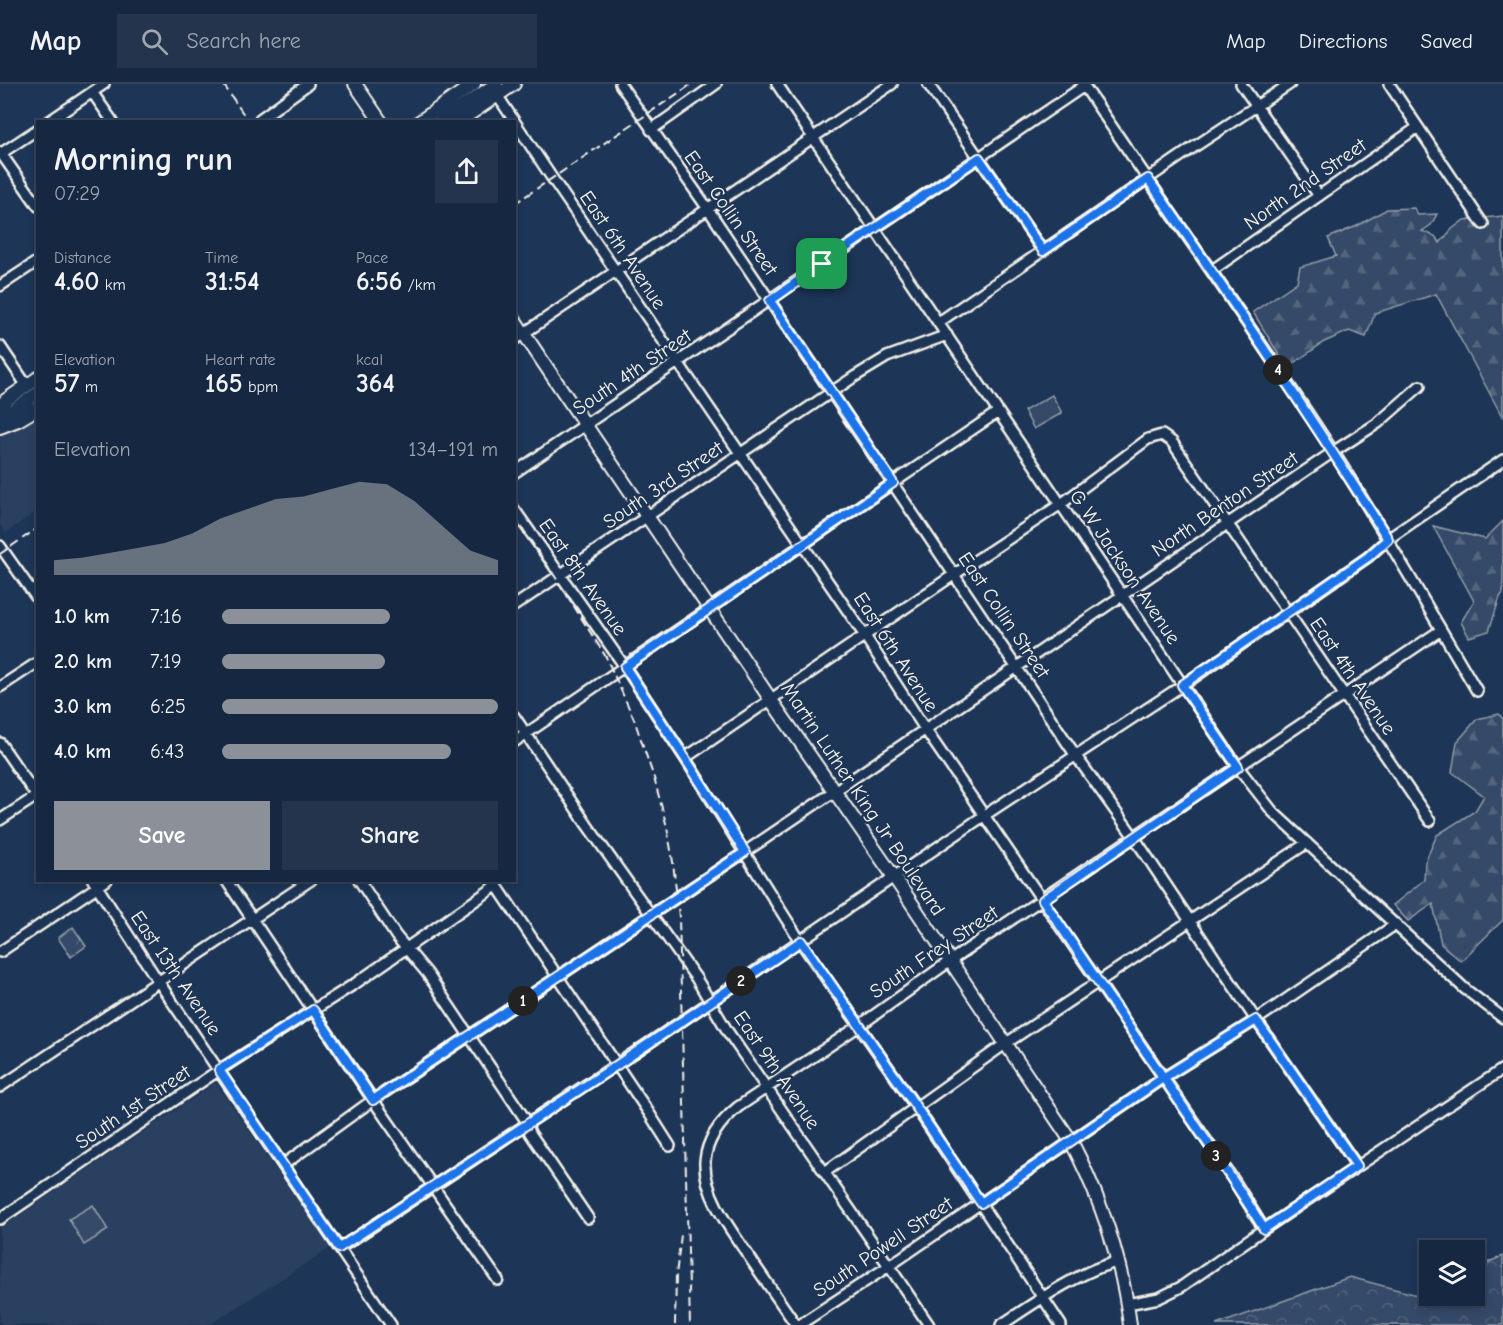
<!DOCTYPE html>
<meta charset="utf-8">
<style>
body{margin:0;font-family:"Comic Neue",sans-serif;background:#23344c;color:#f1f3f6;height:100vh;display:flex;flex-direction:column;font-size:22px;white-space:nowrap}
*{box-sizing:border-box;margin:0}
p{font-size:20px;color:#9ea6b1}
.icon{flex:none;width:33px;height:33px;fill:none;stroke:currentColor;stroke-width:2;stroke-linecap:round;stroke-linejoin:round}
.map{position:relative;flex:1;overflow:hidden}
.panel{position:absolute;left:36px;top:36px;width:480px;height:762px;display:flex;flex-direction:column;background:#162841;border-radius:0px;box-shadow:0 3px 9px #0003,0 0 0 2px #35445a}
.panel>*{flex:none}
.fabs{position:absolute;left:1419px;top:1156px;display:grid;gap:12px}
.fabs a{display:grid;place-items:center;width:66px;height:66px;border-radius:0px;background:#162841;box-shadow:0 3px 9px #0003,0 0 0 2px #35445a;font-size:30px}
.pin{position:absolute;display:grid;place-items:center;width:51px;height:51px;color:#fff;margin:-26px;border-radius:12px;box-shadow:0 3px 9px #0006}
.km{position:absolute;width:30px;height:30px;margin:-15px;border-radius:50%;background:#222;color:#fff;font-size:16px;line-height:30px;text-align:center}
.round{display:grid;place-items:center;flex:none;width:63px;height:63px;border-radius:0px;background:#23344c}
.overview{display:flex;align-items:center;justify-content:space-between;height:102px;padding:0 18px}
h1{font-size:33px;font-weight:800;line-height:45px}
.figures{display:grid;grid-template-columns:repeat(3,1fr);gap:9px;height:102px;padding:6px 18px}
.figures div{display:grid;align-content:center}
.figures b{font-size:26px;font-weight:800}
.figures small{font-size:16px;font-weight:400}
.figures p{font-size:16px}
.chart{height:168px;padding:12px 18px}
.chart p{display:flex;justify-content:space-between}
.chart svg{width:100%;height:108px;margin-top:6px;fill:#8c9099;opacity:.7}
.action{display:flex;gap:12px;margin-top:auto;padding:12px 18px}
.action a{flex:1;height:69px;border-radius:0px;background:#8c9099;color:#fff;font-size:24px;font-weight:800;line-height:69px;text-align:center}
.action a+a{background:#23344c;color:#f1f3f6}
ul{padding:0 18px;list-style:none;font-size:20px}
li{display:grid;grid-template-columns:96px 72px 1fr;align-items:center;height:45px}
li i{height:15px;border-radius:8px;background:#8c9099}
header{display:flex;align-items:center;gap:36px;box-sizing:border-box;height:84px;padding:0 30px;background:#162841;border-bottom:2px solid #35445a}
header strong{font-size:28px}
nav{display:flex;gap:33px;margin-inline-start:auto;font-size:21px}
.search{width:420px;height:54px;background:#23344c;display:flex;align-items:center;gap:15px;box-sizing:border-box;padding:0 21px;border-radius:0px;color:#9ea6b1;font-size:22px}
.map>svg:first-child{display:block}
.built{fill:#2a4060}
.forest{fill:url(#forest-firs);stroke:#949ea8;stroke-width:1.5}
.park{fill:url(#park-crowns);stroke:#949ea8;stroke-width:1.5}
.garden{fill:#354a67;stroke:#949ea8;stroke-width:1.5}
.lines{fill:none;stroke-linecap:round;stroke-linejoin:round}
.minor-casing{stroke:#f4f1e8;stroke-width:14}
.major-casing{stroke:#f4f1e8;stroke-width:16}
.minor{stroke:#1d3557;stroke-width:9}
.major{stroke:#1d3557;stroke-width:12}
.rail{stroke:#f4f1e8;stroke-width:2;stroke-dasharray:9 4.5;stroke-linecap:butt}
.route-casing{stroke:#fff;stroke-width:12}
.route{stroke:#1a73e8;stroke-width:8}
.labels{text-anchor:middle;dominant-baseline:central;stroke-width:5;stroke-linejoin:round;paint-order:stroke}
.street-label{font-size:20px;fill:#f4f1e8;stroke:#1d3557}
</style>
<header>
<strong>Map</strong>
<div class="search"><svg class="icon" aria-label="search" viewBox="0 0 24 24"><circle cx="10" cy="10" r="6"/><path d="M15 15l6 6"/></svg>Search here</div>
<nav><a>Map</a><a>Directions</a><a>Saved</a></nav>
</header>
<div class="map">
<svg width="1503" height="1241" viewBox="0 0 1503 1241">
<defs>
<pattern id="forest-firs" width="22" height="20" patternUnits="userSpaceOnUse" patternTransform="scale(1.5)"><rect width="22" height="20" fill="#354a67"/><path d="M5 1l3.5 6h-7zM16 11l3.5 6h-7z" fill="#53657d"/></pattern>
<pattern id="park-crowns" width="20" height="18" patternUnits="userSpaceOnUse" patternTransform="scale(1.5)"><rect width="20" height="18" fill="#354a67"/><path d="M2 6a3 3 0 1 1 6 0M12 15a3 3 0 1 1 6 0" fill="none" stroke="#53657d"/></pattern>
</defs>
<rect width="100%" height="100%" fill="#1d3557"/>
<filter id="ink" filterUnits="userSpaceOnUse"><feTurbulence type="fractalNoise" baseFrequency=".0167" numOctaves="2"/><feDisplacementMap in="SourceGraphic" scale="12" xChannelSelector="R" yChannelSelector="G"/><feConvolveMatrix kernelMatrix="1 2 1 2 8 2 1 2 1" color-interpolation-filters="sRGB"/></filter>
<g filter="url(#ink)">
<path class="built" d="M37,329V427L6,449L0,441V353Z
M216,999L330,1164L209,1241H3L0,1237V1144Z"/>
<path class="forest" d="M1414,124L1418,131L1437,130L1431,141L1422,147L1435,152L1440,159L1452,145L1464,136L1503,132V334L1436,210L1375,229L1366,253L1349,247L1324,258L1287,284L1253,228L1297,198L1300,183L1336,172L1328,154L1357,142L1387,125Z
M1503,437V509L1500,513L1489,547L1469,553L1461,538L1474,517L1433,442L1485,455Z
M1499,630L1503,635V836L1461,877L1441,860L1433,820L1408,837L1393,821L1424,796L1425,778L1437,751L1475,727L1484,712L1452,688L1457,658L1477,635Z"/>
<path class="park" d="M73,843L86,862L71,873L58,854Z
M1503,1172V1241H1216L1350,1193L1428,1214L1432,1212H1474L1475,1187L1491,1177Z"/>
<path class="garden" d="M1052,311L1062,329L1034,345L1024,327Z
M93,1121L108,1146L84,1161L69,1135Z"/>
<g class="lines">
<g class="minor-casing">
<path id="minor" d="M620,0L708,125L1076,672L1134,753L1256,936L1357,1082
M777,0L1238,683L1273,728L1465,905L1503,934
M928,0L1043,167
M1083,0C1166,124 1253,244 1334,369C1384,447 1430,527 1477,607
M1241,0L1319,112
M1389,0L1483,140
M92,8L113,38
M497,11L552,94L865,552L925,645L1235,1098L1264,1145
M260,35L308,0
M48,38L104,0
M651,46L716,0
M0,68L38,122
M0,70L38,45
M1211,187L1418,43
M0,202L38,177
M939,238L1194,63L1290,0
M514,256L892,0
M0,262L27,302
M514,389C705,261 894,131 1084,2
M514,425L625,583L685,674L800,857L916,1023L1061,1241
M0,462L38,516
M514,522L854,293L887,273L947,251
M0,603L38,578
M514,632L587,741L696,894L728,948L889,1182L929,1241
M514,658L893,399L998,328
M0,659L38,714
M685,674L955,490L1061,420L1148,355L1162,351L1172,358L1430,737
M0,736L38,711
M93,796L158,897L391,1241
M226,796L373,1016L498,1196
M359,796L396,852L427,889L525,1035L530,1049L588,1134
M493,796L649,1029L670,1062
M0,868L107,796
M0,1003L311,796
M283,1081L373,1016L745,768L1333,368L1378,339L1420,302
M825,1088L1005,960L1307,759
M0,1135L219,986L356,899L496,802
M340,1164L682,937L985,731L1183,601L1368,473L1388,455L1503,376
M1127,1220L1159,1214L1181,1203L1264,1145L1503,985
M796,1241C782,1221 768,1200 754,1180C735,1151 703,1113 705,1077C707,1054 721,1037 738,1023L859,942L950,877L1441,546
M799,1241L889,1182L1163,994L1256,936L1396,840
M1001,1241C1031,1221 1084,1184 1118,1178"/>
</g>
<g class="major-casing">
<path id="major" d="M355,0L381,38
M419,38L474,0
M440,38L496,0
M458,38L514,0
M514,235L771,616L894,793L1071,1057C1101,1115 1122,1176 1130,1241
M0,323L6,316L38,294
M0,335L38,309
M0,343L18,336L38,324"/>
</g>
<use href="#minor" class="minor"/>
<use href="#major" class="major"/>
<path class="rail" d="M223,0L249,38
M514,120L692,0
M514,432L556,494L606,573L634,635L654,694L667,743L673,778L679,833L690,1241
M0,470L38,444
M675,1241L676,1191L681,1151"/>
</g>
</g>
<g class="lines" filter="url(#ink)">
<g class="route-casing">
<path id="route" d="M822,180L770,217L893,399L625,583L685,674L745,768L373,1016L313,926L219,986L339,1164L617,981L801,857L916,1023L981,1119L1163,994L1256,936L1357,1082L1264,1145C1232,1093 1197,1044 1163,993C1122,934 1083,875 1043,816L1238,683L1182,601L1368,473L1388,455C1311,333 1230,213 1148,95L1043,167L979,74L822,180"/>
</g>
<use href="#route" class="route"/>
</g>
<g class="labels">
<g class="street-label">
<text transform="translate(1305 100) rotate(-35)">North 2nd Street</text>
<text transform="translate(731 129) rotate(55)">East Collin Street</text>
<text transform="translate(623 166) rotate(56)">East 6th Avenue</text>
<text transform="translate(632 288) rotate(-34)">South 4th Street</text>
<text transform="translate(663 401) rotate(-34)">South 3rd Street</text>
<text transform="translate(1225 420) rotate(-34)">North Benton Street</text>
<text transform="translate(1125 483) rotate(56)">G W Jackson Avenue</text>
<text transform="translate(583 493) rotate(55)">East 8th Avenue</text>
<text transform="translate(1004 531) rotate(56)">East Collin Street</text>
<text transform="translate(896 568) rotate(57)">East 6th Avenue</text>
<text transform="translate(1353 592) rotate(56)">East 4th Avenue</text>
<text transform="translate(863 715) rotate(56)">Martin Luther King Jr Boulevard</text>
<text transform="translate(934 868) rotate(-34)">South Frey Street</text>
<text transform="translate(176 889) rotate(56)">East 13th Avenue</text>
<text transform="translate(777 986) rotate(56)">East 9th Avenue</text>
<text transform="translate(133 1023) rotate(-34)">South 1st Street</text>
<text transform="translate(883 1163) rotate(-34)">South Powell Street</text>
</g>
</g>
</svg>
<div class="fabs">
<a><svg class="icon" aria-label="layers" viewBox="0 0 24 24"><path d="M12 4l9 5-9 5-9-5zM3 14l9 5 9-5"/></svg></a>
</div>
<div class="pin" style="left:822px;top:180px;background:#1e9e55"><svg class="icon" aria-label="arrive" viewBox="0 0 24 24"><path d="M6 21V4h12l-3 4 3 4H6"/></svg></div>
<b class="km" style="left:523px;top:917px">1</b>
<b class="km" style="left:741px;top:897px">2</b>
<b class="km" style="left:1216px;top:1072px">3</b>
<b class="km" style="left:1278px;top:286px">4</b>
<section class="panel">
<div class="overview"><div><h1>Morning run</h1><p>07:29</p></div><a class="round"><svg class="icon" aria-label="share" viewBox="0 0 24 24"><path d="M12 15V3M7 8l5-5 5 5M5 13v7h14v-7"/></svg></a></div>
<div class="figures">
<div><p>Distance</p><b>4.60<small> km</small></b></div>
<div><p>Time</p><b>31:54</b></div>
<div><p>Pace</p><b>6:56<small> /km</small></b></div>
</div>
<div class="figures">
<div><p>Elevation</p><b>57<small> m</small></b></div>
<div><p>Heart rate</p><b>165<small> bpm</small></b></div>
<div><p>kcal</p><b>364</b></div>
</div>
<div class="chart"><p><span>Elevation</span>134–191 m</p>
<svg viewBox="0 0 160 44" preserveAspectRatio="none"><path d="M0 44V38L10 37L20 35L30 33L40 31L50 27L60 21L70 17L80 13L90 12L100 9L110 6L120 7L130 14L140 24L150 34L160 38V44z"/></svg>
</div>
<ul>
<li><b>1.0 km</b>7:16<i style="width:61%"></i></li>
<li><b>2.0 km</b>7:19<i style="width:59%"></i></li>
<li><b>3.0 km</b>6:25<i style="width:100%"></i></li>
<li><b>4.0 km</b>6:43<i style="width:83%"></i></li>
</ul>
<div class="action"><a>Save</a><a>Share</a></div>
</section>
</div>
